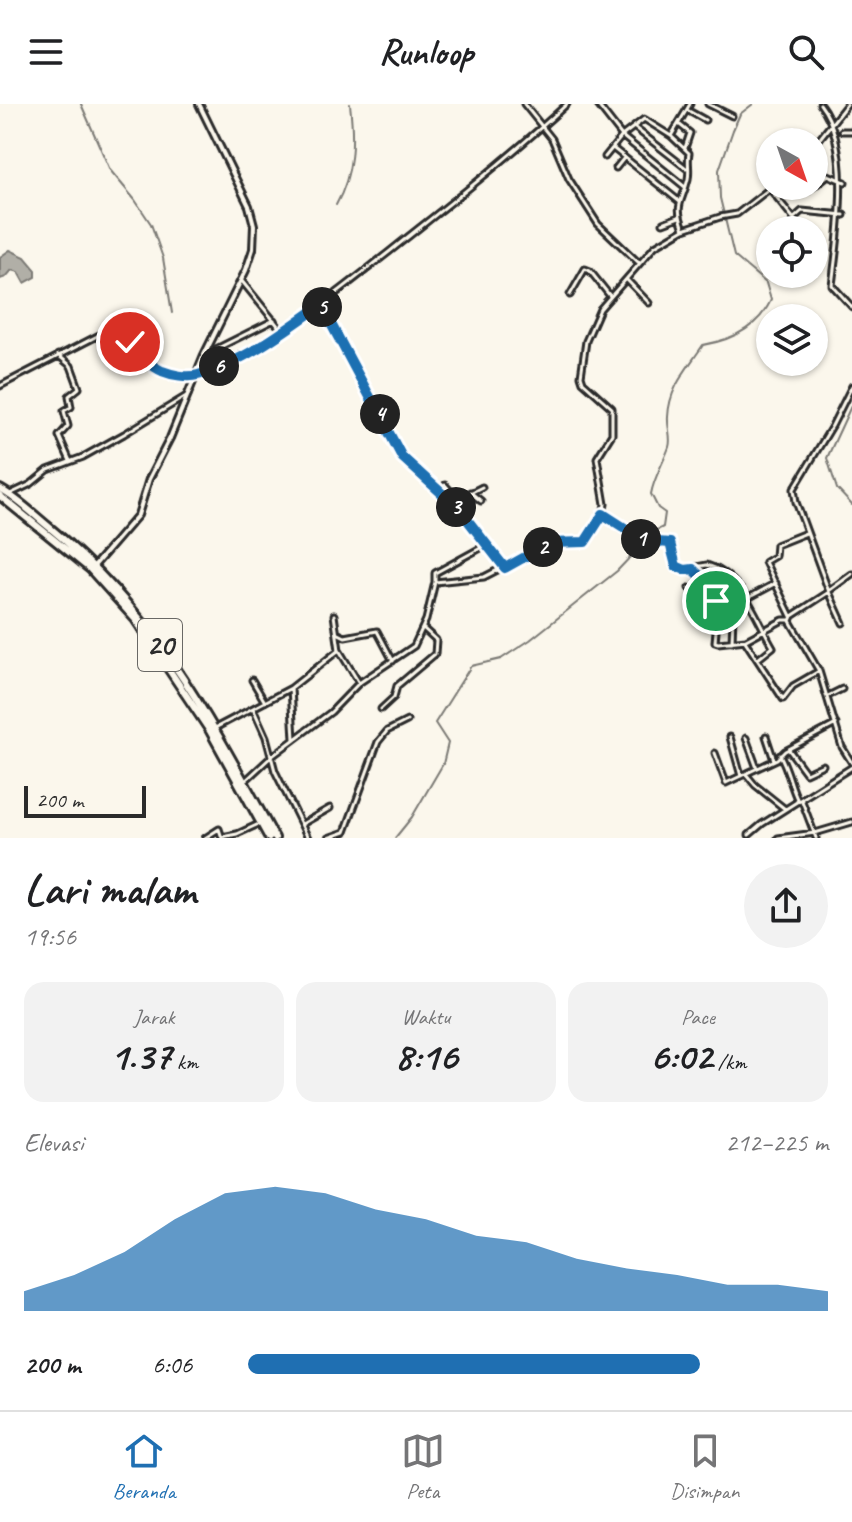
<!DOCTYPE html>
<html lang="id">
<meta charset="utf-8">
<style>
body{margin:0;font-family:Caveat,sans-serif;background:#f2f2f2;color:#202124;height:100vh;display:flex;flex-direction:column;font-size:30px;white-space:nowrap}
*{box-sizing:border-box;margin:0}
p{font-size:26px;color:#757577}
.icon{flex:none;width:44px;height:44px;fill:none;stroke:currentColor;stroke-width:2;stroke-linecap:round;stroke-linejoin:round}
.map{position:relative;height:734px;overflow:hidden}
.details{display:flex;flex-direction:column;background:#fff;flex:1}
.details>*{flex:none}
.needle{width:52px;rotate:140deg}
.tools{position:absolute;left:756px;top:24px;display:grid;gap:16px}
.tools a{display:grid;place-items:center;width:72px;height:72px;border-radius:50%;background:#fff;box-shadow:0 2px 6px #0004;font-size:40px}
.scale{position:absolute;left:24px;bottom:20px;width:122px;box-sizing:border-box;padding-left:8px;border:4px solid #2b2b2b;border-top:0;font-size:22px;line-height:28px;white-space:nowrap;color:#2b2b2b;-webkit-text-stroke:6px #fbf7ec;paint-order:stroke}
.pin{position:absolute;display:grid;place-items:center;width:68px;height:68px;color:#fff;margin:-34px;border:4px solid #fff;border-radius:50%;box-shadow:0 2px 8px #0007}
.km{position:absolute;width:40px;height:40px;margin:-20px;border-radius:50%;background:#222;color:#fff;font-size:22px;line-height:40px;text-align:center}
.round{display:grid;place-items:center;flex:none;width:84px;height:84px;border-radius:42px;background:#f2f2f2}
.headline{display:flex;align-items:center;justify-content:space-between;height:136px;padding:0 24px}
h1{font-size:44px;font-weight:600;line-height:60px}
.metrics{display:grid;grid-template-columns:repeat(3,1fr);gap:12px;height:136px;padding:8px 24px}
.metrics div{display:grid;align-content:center;border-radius:20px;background:#f2f2f2;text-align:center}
.metrics b{font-size:40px;font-weight:600}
.metrics small{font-size:22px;font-weight:400}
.metrics p{font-size:22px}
.chart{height:224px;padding:16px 24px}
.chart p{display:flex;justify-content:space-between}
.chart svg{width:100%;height:144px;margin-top:8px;fill:#1f6fb2;opacity:.7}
ul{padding:0 24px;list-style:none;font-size:26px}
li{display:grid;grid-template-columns:128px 96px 1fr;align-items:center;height:60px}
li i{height:20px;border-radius:10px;background:#1f6fb2}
header{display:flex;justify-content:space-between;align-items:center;height:104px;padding:0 24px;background:#fff;font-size:36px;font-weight:600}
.menu{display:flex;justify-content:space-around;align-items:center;height:112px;border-top:2px solid #e0e0e0;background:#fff;font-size:22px;color:#757577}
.menu a{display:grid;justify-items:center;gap:4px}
.menu .on{color:#1f6fb2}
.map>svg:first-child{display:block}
.water{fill:#b1afa7;stroke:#7b7a75;stroke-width:2}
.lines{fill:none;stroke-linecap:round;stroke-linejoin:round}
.stream{stroke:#7b7a75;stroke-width:2}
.minor-casing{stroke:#2b2b2b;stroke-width:9}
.tertiary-casing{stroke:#2b2b2b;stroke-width:10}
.trunk-casing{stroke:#2b2b2b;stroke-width:12}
.minor{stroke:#fbf7ec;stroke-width:3}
.tertiary{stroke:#fbf7ec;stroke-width:4}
.trunk{stroke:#fbf7ec;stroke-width:6}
.route-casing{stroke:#fff;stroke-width:16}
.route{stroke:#1f6fb2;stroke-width:10}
.labels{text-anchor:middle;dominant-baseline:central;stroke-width:8;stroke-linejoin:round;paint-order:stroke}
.shield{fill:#fbf7ec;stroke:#696865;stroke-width:2}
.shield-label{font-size:30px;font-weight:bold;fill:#2b2b2b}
</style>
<header><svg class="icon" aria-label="menu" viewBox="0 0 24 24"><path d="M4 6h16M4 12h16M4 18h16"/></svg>Runloop<svg class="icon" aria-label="search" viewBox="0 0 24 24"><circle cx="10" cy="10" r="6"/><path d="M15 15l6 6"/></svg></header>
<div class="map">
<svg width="852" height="734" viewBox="0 0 852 734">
<rect width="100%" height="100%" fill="#fbf7ec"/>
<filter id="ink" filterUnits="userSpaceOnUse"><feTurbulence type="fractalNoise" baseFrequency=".0125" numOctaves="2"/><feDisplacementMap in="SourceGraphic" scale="16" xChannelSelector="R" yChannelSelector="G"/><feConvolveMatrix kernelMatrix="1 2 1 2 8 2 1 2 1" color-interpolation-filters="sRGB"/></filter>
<g filter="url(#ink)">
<path class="water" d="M10,146L25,153L36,166V173L25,179L19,168L12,166L6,173L0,175V153Z"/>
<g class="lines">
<path class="stream" d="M81,0L110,66L135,96L151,120L163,154L172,209
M336,101C354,69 354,36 350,0
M852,300L827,354L837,385L852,401
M395,734L412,713L443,660L448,639L435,619L471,562L501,555L530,536L617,467L655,427L663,423L665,409L658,404L651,390C654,373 663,360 669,343C672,334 667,323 668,313C669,283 688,264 703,241C732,236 758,224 771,196L766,179L734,152L720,94L719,66L733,26L740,10L753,0"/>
<g class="minor-casing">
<path id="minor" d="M524,0L552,35L569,75L598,120L639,159
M597,0L622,32L685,83
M708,0L732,12
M820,0C852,41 839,127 832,181L852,203
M687,6L705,16
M680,21L690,29L685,44
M635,24L686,64
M842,27H852
M796,28L804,38
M814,42L847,0
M614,45L680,98
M762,52L770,69
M605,53L622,32L644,15L671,32
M616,64L624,54
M814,79L817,80L828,71L845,78
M770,85L798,120
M808,86L813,82
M793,115L802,107L844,111
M663,119L679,113
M684,125C674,99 682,100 688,75C690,66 687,58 689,49L671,32L690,0
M241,176L283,228
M627,176L649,199
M570,191L585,165L590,167L610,192
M321,201L402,353L459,405L505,464
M206,250L274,216
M58,251L71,262L79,284L69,292L71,303L64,307L68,322L59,332L70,357
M0,282L107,227C139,227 146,279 195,272C208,270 222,261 234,255C291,227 339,187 389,148C449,100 510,53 567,0
M852,282L832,322L794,385L796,398L829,488L792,512L790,517L819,567L842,643L852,659
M445,381L458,395
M470,388L481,397
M10,390L31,380L48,366L83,353L124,330L188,291
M452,398L482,383
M603,410L645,437L670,439C682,473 670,467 707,461C744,472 755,513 773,543L758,555
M693,465L722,493
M435,478V469L488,440
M689,484L709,502L722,493L732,498L743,488
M830,486L852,470
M829,488L843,519
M748,494L776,479
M718,504L715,538L718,539L746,536L783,516H790
M334,511L339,546L359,579
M791,512L765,458L775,452L776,441L806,429
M337,529L345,533L377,527L393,557
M745,537L783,595L793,582L819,567
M732,538L733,510
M252,576L265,598
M291,584L294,635
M828,592L842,585
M381,605L394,593L397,582L435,550L436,536L423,524
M215,624L253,604
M766,632L774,656
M730,633L741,672
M746,634L757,664
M789,646L806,669L823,661
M715,649L726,679L777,655L785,647L836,620
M780,651C789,667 790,681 798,697
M746,670L755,681L785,705
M245,677L271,653L331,608L359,579L414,542L426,516L435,478L484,473L550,439L585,438L603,410L605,400L597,354L612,330V304L583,278L581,272L586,237L600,205L655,142L684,125L720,113L737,110L773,82
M802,697L816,734
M302,720L330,704
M749,731L762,720L852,663
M222,733L237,730L261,719
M205,734L219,725L222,734
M308,734L275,667L266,633L253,604L291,584L339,546
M328,734L345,728L378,638L387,627L407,617
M778,734L815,729L852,718"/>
</g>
<g class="tertiary-casing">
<path id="tertiary" d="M94,462L138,411L149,375L170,334L204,251L246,166L253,145L254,121L249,102L199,0"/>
</g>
<g class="trunk-casing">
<path id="trunk" d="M0,385C18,395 33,410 49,423C156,510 210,615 275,734
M0,392L90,465L135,515L210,627L269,734"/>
</g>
<use href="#minor" class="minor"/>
<use href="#tertiary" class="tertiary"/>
<use href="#trunk" class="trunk"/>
</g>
</g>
<g class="lines" filter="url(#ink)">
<g class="route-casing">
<path id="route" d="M130,238C140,249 148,261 162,267C172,271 187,274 198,271C242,259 285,227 321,201L402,353L459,405L505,464L550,439L585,438L603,410L645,437L670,439L676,462L685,466L693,465L722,493L716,497"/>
</g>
<use href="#route" class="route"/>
</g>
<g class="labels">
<rect class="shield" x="138" y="515" width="44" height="52" rx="6"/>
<g class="shield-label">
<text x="160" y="541">20</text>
</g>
</g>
</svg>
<div class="tools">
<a><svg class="needle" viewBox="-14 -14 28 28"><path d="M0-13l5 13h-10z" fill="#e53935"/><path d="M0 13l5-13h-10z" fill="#757577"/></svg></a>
<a><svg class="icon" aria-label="locate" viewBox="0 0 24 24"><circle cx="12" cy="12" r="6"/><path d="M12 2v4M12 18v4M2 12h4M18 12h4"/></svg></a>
<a><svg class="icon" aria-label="layers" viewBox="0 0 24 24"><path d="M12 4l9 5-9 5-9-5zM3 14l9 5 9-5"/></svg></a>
</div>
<div class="scale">200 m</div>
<div class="pin" style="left:716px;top:497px;background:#1e9e55"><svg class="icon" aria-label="arrive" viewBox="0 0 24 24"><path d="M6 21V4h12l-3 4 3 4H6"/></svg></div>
<div class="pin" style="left:130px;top:238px;background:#d93025"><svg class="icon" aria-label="check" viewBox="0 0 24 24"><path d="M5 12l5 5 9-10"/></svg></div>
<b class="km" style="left:641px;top:435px">1</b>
<b class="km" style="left:543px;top:443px">2</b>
<b class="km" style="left:456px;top:403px">3</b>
<b class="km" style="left:380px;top:310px">4</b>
<b class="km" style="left:322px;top:203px">5</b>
<b class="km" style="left:219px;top:262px">6</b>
</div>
<section class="details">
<div class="headline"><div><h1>Lari malam</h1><p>19:56</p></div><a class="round"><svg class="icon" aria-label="share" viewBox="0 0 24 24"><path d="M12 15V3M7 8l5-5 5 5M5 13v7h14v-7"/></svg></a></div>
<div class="metrics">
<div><p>Jarak</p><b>1.37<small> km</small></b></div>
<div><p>Waktu</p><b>8:16</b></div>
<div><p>Pace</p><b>6:02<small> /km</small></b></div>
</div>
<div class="chart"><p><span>Elevasi</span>212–225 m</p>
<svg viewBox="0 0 160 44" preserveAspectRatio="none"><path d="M0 44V38L10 33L20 26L30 16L40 8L50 6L60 8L70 13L80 16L90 21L100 23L110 28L120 31L130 33L140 36L150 36L160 38V44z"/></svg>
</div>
<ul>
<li><b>200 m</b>6:06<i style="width:78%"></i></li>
</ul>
</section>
<nav class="menu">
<a class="on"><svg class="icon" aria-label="home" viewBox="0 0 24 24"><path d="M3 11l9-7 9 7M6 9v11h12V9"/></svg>Beranda</a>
<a><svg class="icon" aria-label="map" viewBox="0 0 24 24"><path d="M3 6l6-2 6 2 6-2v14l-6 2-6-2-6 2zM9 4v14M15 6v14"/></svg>Peta</a>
<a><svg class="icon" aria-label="saved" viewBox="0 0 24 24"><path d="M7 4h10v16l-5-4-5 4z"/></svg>Disimpan</a>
</nav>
